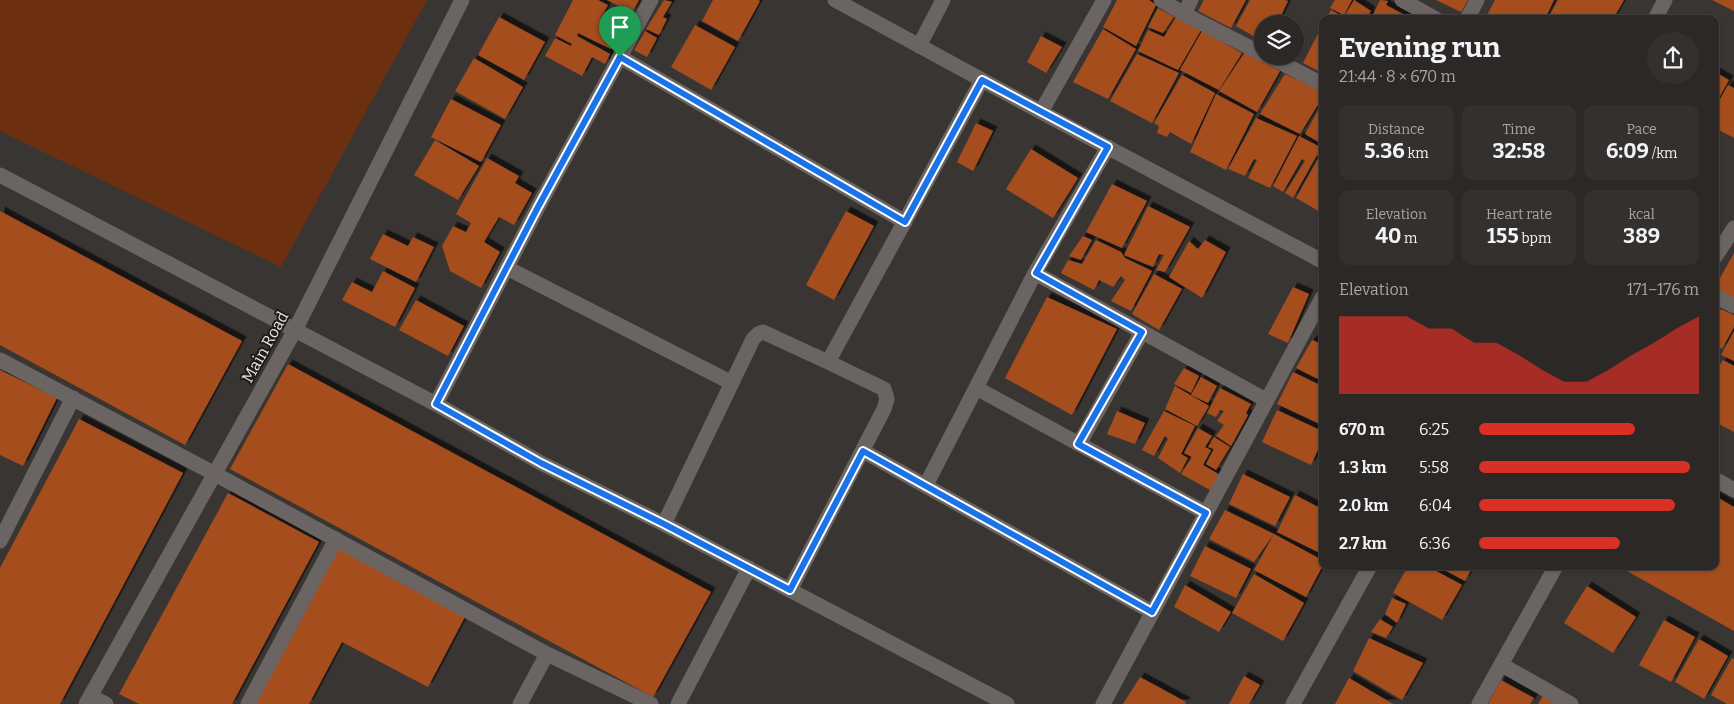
<!DOCTYPE html>
<meta charset="utf-8">
<style>
body{margin:0;font-family:Bitter,serif;background:#33302e;color:#f1f3f6;height:100vh;display:flex;flex-direction:column;font-size:19px;white-space:nowrap}
*{box-sizing:border-box;margin:0}
p{font-size:16px;color:#a6a6a7}
.icon{flex:none;width:28px;height:28px;fill:none;stroke:currentColor;stroke-width:2;stroke-linecap:round;stroke-linejoin:round}
.map{position:relative;flex:1;overflow:hidden}
.drawer{position:absolute;left:1319px;top:15px;width:400px;height:555px;display:flex;flex-direction:column;background:#2b2826;border-radius:10px;box-shadow:0 1px 4px #0004,0 0 0 1px #474443}
.drawer>*{flex:none}
.fabs{position:absolute;left:1254px;top:15px;display:grid;gap:10px}
.fabs a{display:grid;place-items:center;width:50px;height:50px;border-radius:50%;background:#2b2826;box-shadow:0 1px 4px #0004,0 0 0 1px #474443;font-size:25px}
.pin{position:absolute;display:grid;place-items:center;width:42px;height:42px;color:#fff;margin:-51px -21px;border-radius:50% 50% 50% 0;rotate:-45deg;box-shadow:0 0 5px #0007}
.pin .icon{rotate:45deg}
.round{display:grid;place-items:center;flex:none;width:52px;height:52px;border-radius:26px;background:#33302e}
.headline{display:flex;align-items:center;justify-content:space-between;height:85px;padding:0 20px}
h1{font-size:28px;font-weight:700;line-height:38px}
.figures{display:grid;grid-template-columns:repeat(3,1fr);gap:8px;height:85px;padding:5px 20px}
.figures div{display:grid;align-content:center;border-radius:10px;background:#33302e;text-align:center}
.figures b{font-size:21px;font-weight:700}
.figures small{font-size:14px;font-weight:400}
.figures p{font-size:14px}
.chart{height:140px;padding:10px 20px}
.chart p{display:flex;justify-content:space-between}
.chart svg{width:100%;height:90px;margin-top:5px;fill:#d93025;opacity:.7}
ul{padding:0 20px;list-style:none;font-size:16px}
li{display:grid;grid-template-columns:80px 60px 1fr;align-items:center;height:38px}
li i{height:12px;border-radius:6px;background:#d93025}
.map>svg:first-child{display:block}
.grass{fill:#6c3010}
.building{fill:#a54d1f;filter:url(#shadow)}
.lines{fill:none;stroke-linecap:round;stroke-linejoin:round}
.street{stroke:#6a6563;stroke-width:15}
.route-casing{stroke:#fff;stroke-width:10}
.route{stroke:#1a73e8;stroke-width:6}
.labels{text-anchor:middle;dominant-baseline:central;stroke-width:4;stroke-linejoin:round;paint-order:stroke}
.street-label{font-size:16px;fill:#eae7e6;stroke:#1f1d1c}
</style>
<div class="map">
<svg width="1734" height="704" viewBox="0 0 1734 704">
<defs>
<filter id="shadow"><feDropShadow dx="4.5" dy="-4.5" stdDeviation="0" flood-color="#0009"/></filter>
</defs>
<rect width="100%" height="100%" fill="#393533"/>
<path class="grass" d="M0,0H427L281,267L0,131Z"/>
<path class="building" d="M573,0H598L608,5L601,18L622,28L611,49L578,33L577,36L610,54L605,64L592,57L582,76L545,56L555,38L571,46L572,44L555,35Z
M607,0H639L632,13Z
M664,0L672,2L663,17L667,19L659,35L646,29Z
M713,0H758L760,1L738,41L702,21Z
M1117,0H1149L1156,5L1136,46L1103,27Z
M1204,0H1246L1231,28L1198,11Z
M1250,0H1285L1288,1L1277,24H1262V41L1236,26Z
M1335,0H1352L1344,15L1330,8Z
M1354,0L1371,11L1369,14L1371,15L1370,19H1326L1331,10L1344,17Z
M1380,0L1388,1L1386,5L1412,19H1371Z
M1436,0H1468L1461,12Z
M1495,0H1554L1545,19H1485Z
M1558,0H1624L1613,19H1550L1548,18Z
M1712,0H1734V11Z
M1158,8L1174,17L1163,33L1148,27Z
M611,10L625,20L621,26L607,15Z
M499,17L545,42L524,80L478,55Z
M1176,17L1201,30L1178,70L1138,51L1148,30L1164,37Z
M695,25L735,47L711,90L671,67Z
M1322,26V73L1303,63Z
M1103,29L1136,49L1108,99L1073,82Z
M645,31L657,38L647,57L634,50Z
M1202,31L1242,53L1219,90L1180,70Z
M1041,36L1062,47L1046,73L1027,62Z
M1245,52L1280,71L1257,112L1219,91Z
M1137,54L1179,73L1152,123L1110,101Z
M474,58L523,87L505,119L455,91Z
M1715,72L1729,80L1715,105Z
M1285,74L1322,91V98L1300,134L1260,114Z
M1182,75L1215,93L1191,144L1170,132L1167,137L1157,133L1159,126L1154,123Z
M1728,85L1734,88V138L1715,128V108Z
M1216,94L1254,114L1226,170L1190,152Z
M451,99L501,125L481,162L431,137Z
M1322,103V144L1305,134Z
M1256,118L1297,136L1270,188L1248,178L1257,160L1254,159L1245,176L1228,169Z
M976,123L993,131L973,171L957,162Z
M1299,136L1322,148V185L1318,193L1321,194L1322,190V213L1296,198L1319,157L1317,155L1293,198L1285,193L1305,161L1302,159L1283,192L1273,186Z
M435,140L479,166L458,200L414,175Z
M1031,149L1078,178L1053,218L1006,189Z
M487,158L519,176L515,183L532,193L514,225L499,217L484,242L500,252L481,288L450,271L442,246L453,226L474,236L466,232L471,223L456,214Z
M1112,184L1147,201L1122,248L1086,232Z
M1148,206L1190,227L1165,272L1156,270L1164,255L1159,254L1153,267L1124,255Z
M0,211L242,341L185,445L0,345Z
M846,211L874,226L834,300L806,285Z
M383,234L408,246L413,237L434,247L416,282L370,259Z
M1083,236L1092,240L1081,260L1069,256Z
M1096,240L1121,252L1125,258L1152,271L1131,311L1111,301L1125,280L1121,276L1113,287L1099,280L1094,290L1061,273L1068,260L1082,264Z
M1205,240L1226,252L1202,298L1169,277L1189,241L1198,249Z
M1734,253V300L1715,290V287Z
M383,271L415,288L395,327L342,300L352,282L372,292Z
M1154,274L1182,289L1159,330L1132,314Z
M1293,287L1309,294L1288,343L1268,334Z
M1047,297L1117,329L1072,415L1005,378Z
M416,300L464,326L448,356L399,330Z
M1721,309L1734,315V327L1722,349L1715,345V319Z
M1734,331V361L1721,355Z
M1312,340L1322,344V381L1296,368Z
M1723,360L1734,366V432L1715,422V373Z
M288,364L711,592L653,697L230,469Z
M1184,368L1199,376L1191,393L1174,384Z
M0,370L57,398L23,466L0,455Z
M1293,372L1322,386V425L1277,404Z
M1201,377L1217,386L1208,403L1191,395Z
M1175,386L1209,406L1197,426L1165,409Z
M1220,388L1251,404L1246,413L1248,415L1231,446L1216,436L1224,425L1217,421L1224,411L1220,410L1216,417L1207,413Z
M1277,410L1322,431V441L1311,465L1262,442Z
M1117,411L1145,423L1135,444L1107,434Z
M1164,411L1195,426L1181,454L1188,458L1180,473L1158,458L1168,439L1165,436L1154,456L1142,450Z
M79,419L183,473L60,704H0V568Z
M1198,428L1212,436L1205,447L1211,450L1203,465L1220,475L1212,491L1181,474L1192,457L1184,453Z
M1214,437L1230,447L1216,470L1206,464L1214,449L1208,447Z
M1243,474L1290,497L1275,526L1229,504Z
M228,493L319,542L232,704H139L119,694Z
M1295,495L1322,509V554L1277,532Z
M1715,496L1734,507V631L1618,566H1715Z
M1225,510L1274,534L1254,562L1209,539Z
M1274,534L1322,560V567L1306,597L1254,570Z
M334,546L466,615L428,687L342,642L309,704H250Z
M1205,546L1251,569L1236,598L1190,576Z
M1408,566H1427L1462,585L1442,620L1393,593Z
M1437,566H1473L1465,581Z
M1254,574L1304,603L1283,641L1232,613Z
M1185,585L1231,612L1219,632L1174,607Z
M1587,586L1636,617L1613,653L1564,623Z
M1392,598L1406,604L1397,623L1385,614Z
M1380,619L1393,627L1386,638L1371,632Z
M1664,620L1695,637L1671,682L1639,665Z
M1369,638L1423,663L1402,700L1353,671Z
M1699,639L1728,656L1704,699L1675,682Z
M1732,658L1734,659V704H1727L1711,695Z
M1244,676L1260,685L1249,704H1229Z
M1140,677L1186,702L1185,704H1123Z
M1349,678L1393,704H1335Z
M1501,680L1534,698L1530,704H1488Z
M1543,696L1556,704H1538Z"/>
<g class="lines">
<path class="street" d="M835,0L1041,112L1322,261
M1161,0L1184,14L1262,54
M1402,0L1436,19
M1184,14L1191,0
M1467,19L1477,0
M1655,19L1665,0
M919,46L943,0
M1268,56L1322,84
M620,57L905,222
M1041,112L1104,0
M0,175L436,404L541,463L664,524L1007,704
M1715,257L1734,228
M507,268L732,383
M1035,273L1266,400
M1715,296L1734,306
M0,360L215,474L547,654L651,704
M976,388L1206,513
M436,404L538,207L651,0
M1079,444L1142,332
M863,451L1152,612
M1715,479L1734,490
M926,485L1035,273L1108,147
M664,524L753,339L758,334L763,332L828,362
M0,541L73,398
M790,590L884,409L887,399L884,389L828,362L982,80
M1502,665L1571,704
M91,696L106,704
M86,704L295,330L462,0
M248,704L336,539
M520,704L547,654
M678,704L749,568
M1103,704L1322,298
M1293,704L1370,566
M1479,704L1556,566"/>
</g>
<g class="lines">
<g class="route-casing">
<path id="route" d="M620,57L905,222L982,80L1108,147L1036,273L1142,332L1078,444L1206,513L1152,612L863,451L790,590L664,524L541,463L436,404L538,207Z"/>
</g>
<use href="#route" class="route"/>
</g>
<g class="labels">
<g class="street-label">
<text transform="translate(265 347) rotate(-61)">Main Road</text>
</g>
</g>
</svg>
<div class="fabs">
<a><svg class="icon" aria-label="layers" viewBox="0 0 24 24"><path d="M12 4l9 5-9 5-9-5zM3 14l9 5 9-5"/></svg></a>
</div>
<div class="pin" style="left:620px;top:57px;background:#1e9e55"><svg class="icon" aria-label="arrive" viewBox="0 0 24 24"><path d="M6 21V4h12l-3 4 3 4H6"/></svg></div>
<section class="drawer">
<div class="headline"><div><h1>Evening run</h1><p>21:44 · 8 × 670 m</p></div><a class="round"><svg class="icon" aria-label="share" viewBox="0 0 24 24"><path d="M12 15V3M7 8l5-5 5 5M5 13v7h14v-7"/></svg></a></div>
<div class="figures">
<div><p>Distance</p><b>5.36<small> km</small></b></div>
<div><p>Time</p><b>32:58</b></div>
<div><p>Pace</p><b>6:09<small> /km</small></b></div>
</div>
<div class="figures">
<div><p>Elevation</p><b>40<small> m</small></b></div>
<div><p>Heart rate</p><b>155<small> bpm</small></b></div>
<div><p>kcal</p><b>389</b></div>
</div>
<div class="chart"><p><span>Elevation</span>171–176 m</p>
<svg viewBox="0 0 160 44" preserveAspectRatio="none"><path d="M0 44V6L10 6L20 6L30 6L40 12L50 12L60 19L70 19L80 25L90 32L100 38L110 38L120 32L130 25L140 19L150 12L160 6V44z"/></svg>
</div>
<ul>
<li><b>670 m</b>6:25<i style="width:71%"></i></li>
<li><b>1.3 km</b>5:58<i style="width:96%"></i></li>
<li><b>2.0 km</b>6:04<i style="width:89%"></i></li>
<li><b>2.7 km</b>6:36<i style="width:64%"></i></li>
</ul>
</section>
</div>
